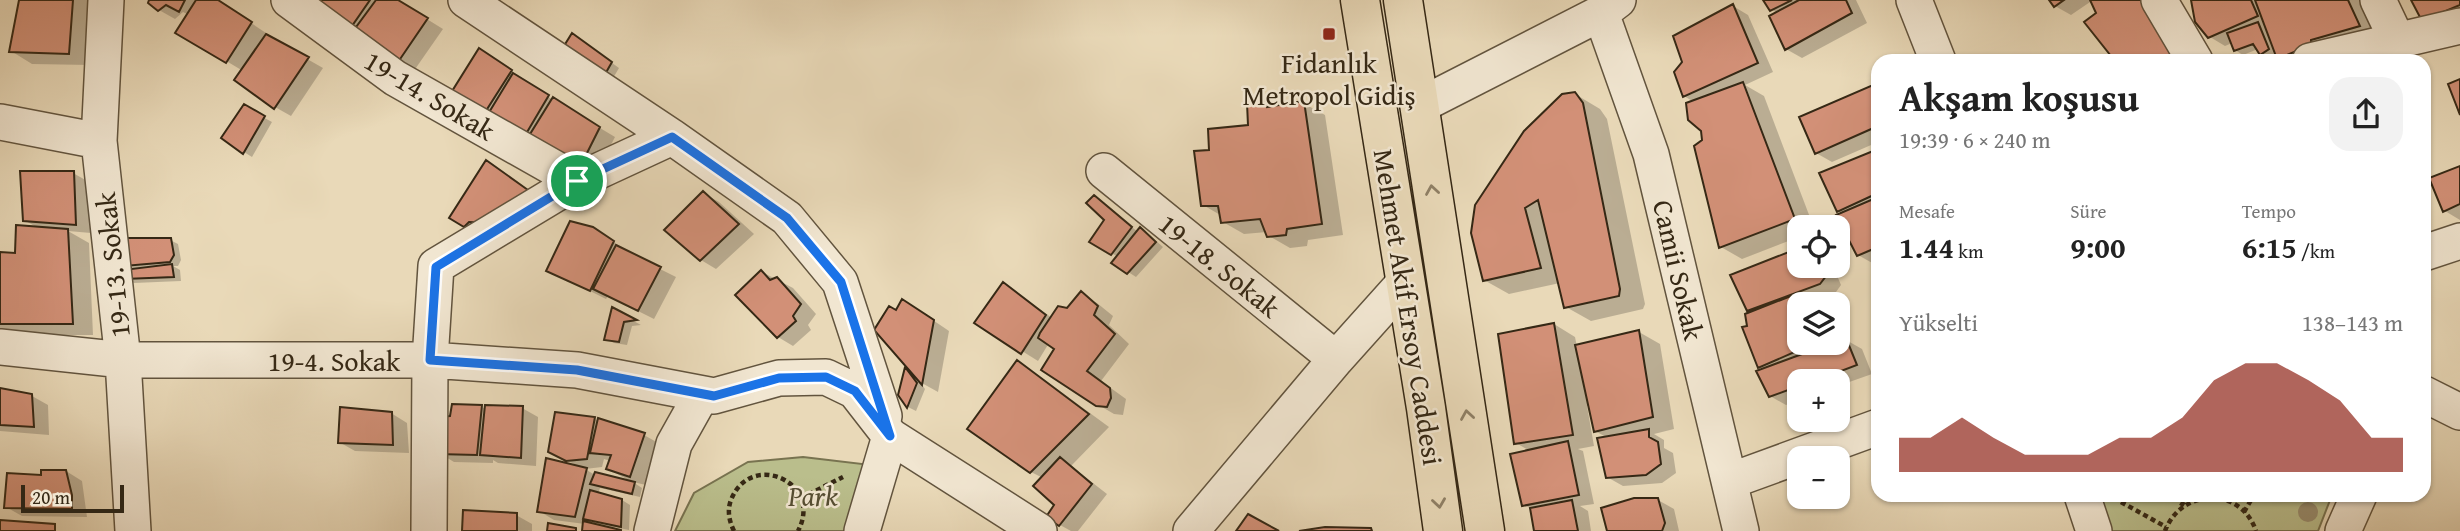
<!DOCTYPE html>
<html lang="tr">
<meta charset="utf-8">
<style>
body{margin:0;font-family:"Gentium Book Plus",serif;background:#f2f2f2;color:#222;height:100vh;display:flex;flex-direction:column;font-size:26px;white-space:nowrap}
*{box-sizing:border-box;margin:0}
p{font-size:23px;color:#767676}
.icon{flex:none;width:38px;height:38px;fill:none;stroke:currentColor;stroke-width:2;stroke-linecap:round;stroke-linejoin:round}
.map{position:relative;flex:1;overflow:hidden}
.panel{position:absolute;left:1871px;top:54px;width:560px;height:448px;display:flex;flex-direction:column;background:#fff;border-radius:21px;box-shadow:0 2px 5px #0004}
.panel>*{flex:none}
.controls{position:absolute;left:1787px;top:215px;display:grid;gap:14px}
.controls a{display:grid;place-items:center;width:63px;height:63px;border-radius:14px;background:#fff;box-shadow:0 2px 5px #0004;font-size:35px}
.scale{position:absolute;left:21px;bottom:18px;width:103px;box-sizing:border-box;padding-left:7px;border:4px solid #352815;border-top:0;font-size:19px;line-height:24px;white-space:nowrap;color:#352815;-webkit-text-stroke:5px #f1e6d1;paint-order:stroke}
.pin{position:absolute;display:grid;place-items:center;width:60px;height:60px;color:#fff;margin:-30px;border:4px solid #fff;border-radius:50%;box-shadow:0 2px 7px #0007}
.round{display:grid;place-items:center;flex:none;width:74px;height:74px;border-radius:21px;background:#f2f2f2}
.headline{display:flex;align-items:center;justify-content:space-between;height:119px;padding:0 28px}
h1{font-size:38px;font-weight:700;line-height:52px}
.figures{display:grid;grid-template-columns:repeat(3,1fr);gap:10px;height:119px;padding:7px 28px}
.figures div{display:grid;align-content:center}
.figures b{font-size:30px;font-weight:700}
.figures small{font-size:19px;font-weight:400}
.figures p{font-size:19px}
.chart{height:196px;padding:14px 28px}
.chart p{display:flex;justify-content:space-between}
.chart svg{width:100%;height:126px;margin-top:7px;fill:#8f2418;opacity:.7}
.map>svg:first-child{display:block}
.green{fill:#babe8c;stroke:#787350;stroke-width:2}
.shadow{fill:#0003;fill-rule:evenodd}
.building{fill:#d29077;stroke:#352815;stroke-width:2}
.lines{fill:none;stroke-linecap:round;stroke-linejoin:round}
.minor-casing{stroke:#62543e;stroke-width:38}
.major-casing{stroke:#352815;stroke-width:41}
.path{stroke:#352815;stroke-width:4.5;stroke-dasharray:5 3.5;stroke-linecap:butt}
.minor{stroke:#f1e6d1;stroke-width:35}
.major{stroke:#e9d9b8;stroke-width:38}
.tree{fill:#988d6f}
.oneway{stroke:#8f8066}
.route-casing{stroke:#fff;stroke-width:14}
.route{stroke:#1a73e8;stroke-width:9}
.poi-dot{fill:#8f2418;stroke:#f1e6d1;stroke-width:2.5}
.labels{text-anchor:middle;dominant-baseline:central;stroke-width:5;stroke-linejoin:round;paint-order:stroke}
.poi-label{font-size:28px;fill:#352815;stroke:#f1e6d1}
.street-label{font-size:28px;fill:#352815;stroke:#f1e6d1}
.park-label{font-size:28px;font-style:italic;fill:#564e33;stroke:#f1e6d1}
</style>
<div class="map">
<svg width="2460" height="531" viewBox="0 0 2460 531">
<rect width="100%" height="100%" fill="#e9d9b8"/>
<filter id="stains"><feTurbulence type="fractalNoise" baseFrequency=".00286" numOctaves="4"/><feColorMatrix values="0 0 0 0 .2 0 0 0 0 .09 0 0 0 0 .02 0 0 0 .5 -.17"/></filter>
<radialGradient id="worn" r=".72"><stop offset=".6" stop-color="#630" stop-opacity="0"/><stop offset="1" stop-color="#630" stop-opacity=".3"/></radialGradient>
<path class="green" d="M803,457L871,465L850,531H675L694,493L748,462Z
M2095,495H2332L2318,531H2106Z"/>
<path class="shadow" d="M21,0H94L90,65L32,64L11,51Z
M151,0H217L266,33L265,35L323,68L291,116L275,107L243,71L178,32L189,15L183,12L175,19L159,10Z
M323,0H396L443,29L411,75Z
M1765,0H1856L1867,23L1802,58L1786,49L1777,13L1771,9Z
M2051,0H2159L2189,61H2117L2086,22L2098,13L2093,0L2071,15L2055,6Z
M2193,0H2363L2380,37L2321,61H2285L2278,57L2277,54L2270,58L2258,49L2243,55L2235,50L2232,43L2225,46L2210,37Z
M2413,0H2460V26Z
M1733,6L1748,15L1773,72L1745,85L1764,96L1814,228H1799V237L1742,259L1721,247L1703,130L1694,102L1684,96Z
M580,40L619,68L609,85Z
M495,60L527,81L525,83L615,137L594,178L482,116Z
M1873,87L1878,90V142L1832,162L1816,153Z
M1575,94L1600,109L1607,119L1645,304L1643,309L1591,321L1566,307L1560,283L1509,294L1484,280Z
M1265,102L1274,107L1303,103L1325,115L1343,235L1308,240L1307,246L1290,248L1269,236L1267,232L1244,234L1223,222L1222,216L1203,205L1211,151L1250,127Z
M244,107L272,122L252,157L244,152Z
M1878,151V263L1874,264L1858,255L1844,214L1838,211Z
M487,163L543,200L480,235L452,218Z
M2460,168V220L2445,211Z
M73,173L89,182L91,233L68,231L89,243L93,335H8L0,331V253L16,255L40,229L24,220Z
M703,193L719,202L754,234L716,269L701,260Z
M1094,197L1138,232L1140,230L1148,234L1163,247L1136,277L1114,263L1118,257L1092,241L1107,219Z
M609,238L628,253L676,277L654,319L608,296L606,299L548,270Z
M170,240L178,244L181,260L178,266H173L180,270L181,281L134,283L126,278L135,270L125,265Z
M1799,250V266H1833L1841,285L1836,292L1807,303L1811,304H1799V343H1830L1831,345L1846,340L1862,349L1872,374L1838,386V382H1799V400L1786,405L1770,396L1765,370L1760,367L1750,327L1754,312L1749,309Z
M762,272L793,288L816,314L808,325L811,330L793,346L778,337Z
M1004,284L1052,318L1068,310L1081,294L1097,303L1113,316L1109,325L1129,344L1101,381L1126,399L1123,415L1114,414L1097,404L1056,348L1049,343L1038,361L977,323Z
M613,310L641,325L632,326L627,345L614,343L606,339Z
M918,310L949,331L938,392L920,382L925,389L916,411L908,407L900,394L907,369L913,373L896,312Z
M1554,324L1575,337L1577,347L1639,332L1660,344L1674,429L1654,434L1664,440V448L1673,453L1676,473L1662,483L1623,486L1607,477L1608,438L1595,431L1590,406H1587L1594,446L1578,449L1583,451L1594,504L1580,506L1588,511L1591,531H1536L1532,509L1524,505L1530,451L1516,443Z
M1017,362L1038,375L1109,427L1071,466L1107,494L1078,531H1071L1060,525L1056,505L1043,478L1031,472Z
M0,390L32,396L48,405L49,435L0,431Z
M482,407L487,410L522,408L538,417L536,466L498,463L493,460V463L454,462L439,453L452,417Z
M391,413L407,423L409,453L355,451L339,442Z
M594,419L644,435L660,444L646,485L633,482L642,488L640,497L600,488L598,494L622,500L630,505L629,530L614,527L619,531H584L585,524L554,520L539,511L578,466L566,460ZM604,459L610,461L608,469L630,481L595,475L585,469L602,467Z
M66,471L82,481L87,517L22,516L6,507L43,477Z
M1658,500L1674,509L1679,531H1608Z
M516,515L532,524V531H464Z"/>
<path class="building" d="M19,0H73L69,54L9,52Z
M149,0H185L179,12L166,5L158,11L148,3Z
M196,0H218L252,22L226,63L175,33Z
M321,0H370L345,36L313,13Z
M376,0H398L428,18L394,68L348,38Z
M1763,0H1792L1770,11Z
M1799,0H1846L1852,13L1785,50L1769,16Z
M2049,0H2064L2054,7Z
M2090,0H2145L2175,61H2115L2084,22L2096,13Z
M2191,0H2251L2258,16L2208,38L2195,22Z
M2255,0H2348L2360,26L2311,40V45L2277,59Z
M2411,0H2460V5L2422,21Z
M1733,4L1758,63L1683,97L1674,72L1682,62L1673,36Z
M2258,22L2269,49L2260,55L2253,44L2234,51L2227,33Z
M572,33L612,62L600,83L559,54Z
M266,34L309,57L274,109L234,80Z
M479,48L512,70L482,117L449,96Z
M513,73L549,95L520,144L485,119Z
M2460,79V115L2448,84Z
M1743,82L1795,219L1719,248L1694,146L1702,140L1701,131L1688,120L1686,103Z
M1873,85L1878,98V126L1815,154L1799,117Z
M1575,92L1583,103L1620,289L1619,296L1564,308L1538,200L1525,208L1541,268L1483,281L1471,233L1475,205L1524,131L1562,94Z
M553,97L600,127L578,171L527,139Z
M1265,100L1267,107L1304,101L1322,224L1287,229L1286,235L1267,237L1260,219L1221,223L1218,206H1201L1194,151L1209,150L1208,129L1248,125L1247,103Z
M244,104L265,116L243,154L221,138Z
M1878,149V193L1837,212L1819,173Z
M486,160L528,190L521,207L487,223L469,222L464,227L449,218Z
M2460,166V204L2443,212L2429,178Z
M20,171H74L76,225L23,221Z
M703,191L739,224L700,261L664,230Z
M1094,195L1132,227L1111,255L1089,242L1104,220L1086,203Z
M1878,197V247L1857,256L1836,215Z
M570,221L593,227L614,241L590,291L546,271Z
M16,225L68,229L73,324H0V252L15,253Z
M1140,227L1156,242L1127,274L1111,263Z
M122,238H171L174,255L170,262L124,266Z
M616,245L661,267L638,311L593,289Z
M1799,248V266H1822L1826,276L1820,284L1747,311L1730,275Z
M172,264L174,277L124,279L123,270Z
M761,270L770,280L777,277L801,304L793,316L796,321L777,338L735,295Z
M1003,282L1046,315L1021,354L974,323Z
M1081,291L1098,306L1094,315L1115,334L1087,371L1110,388L1111,398L1107,407L1096,406L1041,370L1054,349L1038,338L1040,333L1058,306L1067,308Z
M1796,294L1801,304H1799V343H1815L1758,368L1742,327L1747,326L1745,314Z
M902,299L934,320L922,385L874,330L889,306L896,310Z
M612,307L637,320L624,322L619,342L604,340Z
M1554,323L1573,435L1514,444L1498,334Z
M1639,330L1653,417L1594,432L1575,345Z
M1846,338L1857,365L1812,382H1799V386L1769,397L1756,371L1832,343H1838V341Z
M1017,360L1089,414L1030,473L967,429Z
M905,367L917,383L907,408L898,395Z
M0,388L32,394L34,427L0,425Z
M452,404L482,405L477,455L437,454V417L450,416Z
M485,405L523,406L521,458L480,455Z
M340,407L392,412L393,445L338,443Z
M555,412L595,417L587,459L566,461L548,452Z
M598,418L645,433L630,477L606,469L611,455L590,453Z
M1649,429V437L1658,442L1661,464L1646,475L1606,478L1597,438Z
M1568,441L1579,495L1522,506L1510,454Z
M1060,457L1092,484L1059,526L1046,517L1054,505L1033,486Z
M546,458L587,468L575,517L537,512Z
M41,470H66L72,495V509L4,508L7,473L41,475Z
M595,472L635,482L632,494L590,484Z
M590,490L622,499L621,527L583,519Z
M1634,498H1658L1665,523L1662,531H1607L1601,508Z
M1572,500L1578,531H1534L1530,508Z
M463,510L517,513V531H462Z
M1248,514L1279,531H1236Z
M0,520L55,524V531H0Z
M583,521L621,530V531H582Z
M548,523L576,528V531H547Z
M1325,527L1371,528L1372,531H1299Z"/>
<g class="lines">
<g class="minor-casing">
<path id="minor" d="M106,0L99,141L123,360L133,531
M289,0L395,78L577,181
M466,0L672,137L787,218L840,282L884,416
M1914,0L1938,61
M2159,0L2195,61
M2378,0L2397,40
M1601,13L1651,154L1741,531
M2310,61L2460,26
M1419,106L1601,13L1618,0
M0,122L99,141
M1104,171L1336,359
M2424,253L2460,241
M0,347L123,360H430L577,370L714,396L779,378L826,377L855,391L890,436L1039,531
M2424,394L2460,412
M1730,481L1878,427
M2082,495L2094,531
M429,531L430,360L436,266L577,181L672,137
M652,531L674,444L702,394
M862,531L890,436
M1191,531L1336,359L1405,282
M2343,531L2359,495"/>
</g>
<g class="major-casing">
<path id="major" d="M1360,0L1426,408L1443,531
M1403,0L1485,531"/>
</g>
<path class="path" d="M801,498L843,477
M2121,502L2166,527
M2181,506L2188,495
M2244,512L2254,495
M734,531C729,521 727,510 731,500C750,450 824,482 798,531
M2165,531C2181,488 2241,486 2256,531"/>
<use href="#minor" class="minor"/>
<use href="#major" class="major"/>
</g>
<circle class="tree" cx="2308" cy="512" r="10"/>
<defs><path id="oneway-chevron" d="M-2-3.5L2.5 0L-2 3.5" fill="none" stroke-width="1.6" stroke-linecap="round" stroke-linejoin="round" transform="scale(1.75)"/></defs>
<g class="oneway">
<use href="#oneway-chevron" transform="translate(1432 190) rotate(-99)"/>
<use href="#oneway-chevron" transform="translate(1467 415) rotate(-99)"/>
<use href="#oneway-chevron" transform="translate(1439 503) rotate(82)"/>
</g>
<g class="lines">
<g class="route-casing">
<path id="route" d="M672,137L787,218L841,282L890,436L855,391L826,377L779,378L714,396L577,370L430,360L436,267L577,181Z"/>
</g>
<use href="#route" class="route"/>
</g>
<rect class="poi-dot" x="1322" y="27" width="14" height="14" rx="3.5"/>
<g class="labels">
<g class="poi-label">
<text x="1329" y="62">Fidanlık<tspan x="1329" dy="32">Metropol Gidiş</tspan></text>
</g>
<g class="street-label">
<text transform="translate(430 95) rotate(31)">19-14. Sokak</text>
<text transform="translate(112 265) rotate(-96)">19-13. Sokak</text>
<text transform="translate(1220 265) rotate(39)">19-18. Sokak</text>
<text transform="translate(1679 270) rotate(77)">Camii Sokak</text>
<text transform="translate(1409 307) rotate(81)">Mehmet Akif Ersoy Caddesi</text>
<text x="334" y="360">19-4. Sokak</text>
</g>
<g class="park-label">
<text x="813" y="495">Park</text>
</g>
</g>
<rect width="100%" height="100%" filter="url(#stains)"/>
<rect width="100%" height="100%" fill="url(#worn)"/>
</svg>
<div class="controls">
<a><svg class="icon" aria-label="locate" viewBox="0 0 24 24"><circle cx="12" cy="12" r="6"/><path d="M12 2v4M12 18v4M2 12h4M18 12h4"/></svg></a>
<a><svg class="icon" aria-label="layers" viewBox="0 0 24 24"><path d="M12 4l9 5-9 5-9-5zM3 14l9 5 9-5"/></svg></a>
<a>+</a>
<a>−</a>
</div>
<div class="scale">20 m</div>
<div class="pin" style="left:577px;top:181px;background:#1e9e55"><svg class="icon" aria-label="arrive" viewBox="0 0 24 24"><path d="M6 21V4h12l-3 4 3 4H6"/></svg></div>
<section class="panel">
<div class="headline"><div><h1>Akşam koşusu</h1><p>19:39 · 6 × 240 m</p></div><a class="round"><svg class="icon" aria-label="share" viewBox="0 0 24 24"><path d="M12 15V3M7 8l5-5 5 5M5 13v7h14v-7"/></svg></a></div>
<div class="figures">
<div><p>Mesafe</p><b>1.44<small> km</small></b></div>
<div><p>Süre</p><b>9:00</b></div>
<div><p>Tempo</p><b>6:15<small> /km</small></b></div>
</div>
<div class="chart"><p><span>Yükselti</span>138–143 m</p>
<svg viewBox="0 0 160 44" preserveAspectRatio="none"><path d="M0 44V32L10 32L20 25L30 32L40 38L50 38L60 38L70 32L80 32L90 25L100 12L110 6L120 6L130 12L140 19L150 32L160 32V44z"/></svg>
</div>
</section>
</div>
